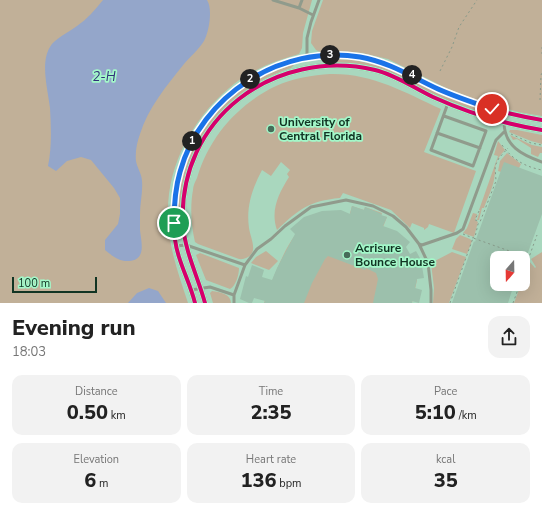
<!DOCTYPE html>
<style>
body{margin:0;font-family:"Nunito Sans",sans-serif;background:#f2f2f2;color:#222;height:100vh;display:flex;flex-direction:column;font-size:15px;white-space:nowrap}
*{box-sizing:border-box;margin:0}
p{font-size:13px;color:#767676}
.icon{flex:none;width:22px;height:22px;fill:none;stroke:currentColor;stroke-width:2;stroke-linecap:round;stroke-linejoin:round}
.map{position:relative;height:303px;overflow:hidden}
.sheet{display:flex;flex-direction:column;background:#fff;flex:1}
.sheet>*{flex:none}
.needle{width:26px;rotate:200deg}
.fabs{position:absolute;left:490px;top:251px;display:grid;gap:8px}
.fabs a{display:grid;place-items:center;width:40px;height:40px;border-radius:8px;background:#fff;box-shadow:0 4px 16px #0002;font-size:20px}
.scale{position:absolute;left:12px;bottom:10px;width:85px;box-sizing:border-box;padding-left:4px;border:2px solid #113423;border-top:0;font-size:11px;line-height:14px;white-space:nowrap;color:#113423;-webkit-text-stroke:3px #a3f8c9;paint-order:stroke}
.pin{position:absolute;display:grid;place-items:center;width:34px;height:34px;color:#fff;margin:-17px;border:2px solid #fff;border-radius:50%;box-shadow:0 1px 4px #0007}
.km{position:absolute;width:20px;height:20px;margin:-10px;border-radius:50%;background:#222;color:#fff;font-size:11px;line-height:20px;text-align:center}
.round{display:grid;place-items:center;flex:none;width:42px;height:42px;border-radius:12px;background:#f2f2f2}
.summary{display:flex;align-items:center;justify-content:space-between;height:68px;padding:0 12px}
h1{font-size:22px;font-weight:800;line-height:30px}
.figures{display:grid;grid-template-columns:repeat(3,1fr);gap:6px;height:68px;padding:4px 12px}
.figures div{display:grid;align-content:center;border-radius:10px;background:#f2f2f2;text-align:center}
.figures b{font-size:20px;font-weight:800}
.figures small{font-size:11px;font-weight:400}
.figures p{font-size:11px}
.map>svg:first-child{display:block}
.green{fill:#c1b098}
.water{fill:#94a6ca}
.building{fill:#9cc0ac}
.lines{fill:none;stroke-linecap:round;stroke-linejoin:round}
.path{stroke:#879989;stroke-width:1;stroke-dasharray:2 3;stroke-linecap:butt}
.service{stroke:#909b8c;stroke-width:3}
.minor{stroke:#909b8c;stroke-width:6}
.cycleway-casing{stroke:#a3f8c9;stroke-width:6}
.cycleway{stroke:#d6006c;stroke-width:4}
.route-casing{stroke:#fff;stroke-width:8}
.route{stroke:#1a73e8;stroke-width:5}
.poi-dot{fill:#466d59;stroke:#a3f8c9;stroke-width:1.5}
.labels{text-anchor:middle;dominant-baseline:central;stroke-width:3.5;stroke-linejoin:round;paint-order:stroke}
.poi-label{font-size:12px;font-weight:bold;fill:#113423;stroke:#a3f8c9;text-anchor:start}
.water-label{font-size:13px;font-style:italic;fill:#312f79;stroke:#a3f8c9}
</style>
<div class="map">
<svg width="542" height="303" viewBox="0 0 542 303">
<rect width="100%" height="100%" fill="#a9d7be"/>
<path class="green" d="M0,0H312L303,33L302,48L299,54C274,61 248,71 228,89C193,119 168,164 168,211C167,243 178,273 188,303H0Z
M323,0H542V116L518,112L477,100L446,88L388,59L362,53L338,51L320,52L316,50L311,43L312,31Z
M330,59H334L354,60L381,66L403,74L428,88L454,99L493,113L494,115L491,116L441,98L380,69L359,64L333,62L329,60Z
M291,65H294L291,68C216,92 174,158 181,236H179L177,216V201L181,178L192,148L211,118L229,98L265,75Z
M330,74C372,73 404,92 441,109L424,152L476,171L454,233L429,224L428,227L424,230V228L412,223L410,228L391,210L343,193L340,198C309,201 299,209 277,230C270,210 279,193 289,177L287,174L290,170L281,162L271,176L262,170C252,189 246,207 249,228C250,235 254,243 253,250C252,256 245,260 239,259L198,244L195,242C191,225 190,206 193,190C193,186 195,182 197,178C209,137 238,104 276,86C293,78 313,75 330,74Z
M510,130H517L542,135V144L531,141L509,132Z
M510,135L532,145L542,147V153H540L538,157L531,154V148L517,139L513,140Z
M498,141L505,150C492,164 497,166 494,180C492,190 487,199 484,208H482L479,220H477L480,210H479L498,156L494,155Z
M507,153L521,164L519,168L501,172L498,171L500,161Z
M352,206L364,210L365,207L382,213L381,216L387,217L381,232L417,280L412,303H264C271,284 289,231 308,224C315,221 338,221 348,220Z
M473,213L477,214L475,220L478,222L474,237L463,233L467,228Z
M460,235L470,239L472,241L467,254L452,249L456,239Z
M266,251L278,261L269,270L251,263L256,257Z
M452,252L466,257L449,303H433L434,288L431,263Z
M542,252V303H514L521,284H523V279L529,261L535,268L536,267L531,259Z
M200,253L239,268C239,274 236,286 230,289L206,280L196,255Z
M212,291C220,292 231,294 231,303H213L210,293Z"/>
<path class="water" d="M103,0H207C213,9 209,32 204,41C199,49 190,57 184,64C167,85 148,108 140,134C137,142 135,152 136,161C137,168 142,174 142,181C143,192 140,203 140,214C140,219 140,225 140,230C141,241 147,260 129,261C120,262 112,256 105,250V240L118,224L120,214V198L114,188L91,160L81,157L67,161L56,171L48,166C52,147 51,127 50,108C48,90 40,63 50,47C54,39 69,32 77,26C87,19 95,10 103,0Z
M149,288L158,291L166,303H128L137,293Z"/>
<path class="building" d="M504,162L542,176V214L526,258H497V284H514L508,303H452L474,241L475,242Z
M352,206L364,210L365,207L382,214L381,215L387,217L383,226L397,231L410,242L406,247L410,254L416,251L421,260L424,278L417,279L415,288L422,290L419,303L412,301V303H373L378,279L376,273L366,268L365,270L328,256L325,259L312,283L304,303H264L265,301L254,298L252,303H249L240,299L246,276L248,277L252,265L264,270L262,277L272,280L277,268L295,234L290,229L304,217L322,211L341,210L350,214Z"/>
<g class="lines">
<path class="path" d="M542,47V54
M440,71L452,47L459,27L477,0
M540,100L541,75L542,73
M511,134L531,143L542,145
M502,145C512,159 525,167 542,170
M479,211L475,220L480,221
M463,234L473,238L475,237L478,224L480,222L496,181L495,166L499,158L508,148
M523,274L537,235
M450,303L473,238L529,258
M513,303L520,284"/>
<path class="service" d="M273,0L299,8L302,0
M299,8L313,15
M307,58V38L311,22L319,0
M444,116L486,131L473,166L431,150L448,103
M504,122C504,146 522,155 542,162
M437,133L480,148
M419,244L422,245L457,233L463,229L494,145L496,140L504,132
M176,246L186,245L245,265
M191,290L210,287L234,295
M234,303V295L245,265L257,249L271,239L285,226L311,207L346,200L373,206L393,216L406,227L419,244L428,263L431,290V303"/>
<path class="minor" d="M195,303C191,287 184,273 179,257C174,242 173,223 174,207C179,114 268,42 360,57C395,63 423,83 455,96C483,108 512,115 542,120
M205,303C198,277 185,252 183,225C177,118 275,47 375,70C396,75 414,88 433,97C468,113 504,124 542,130"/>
<g class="cycleway-casing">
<path id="cycleway" d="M195,303C191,287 184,273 179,257C174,242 173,223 174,207C179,114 268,42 360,57C395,63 423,83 455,96C483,108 512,115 542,120
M205,303C198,277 185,252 183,225C177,118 275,47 375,70C396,75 414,88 433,97C468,113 504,124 542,130"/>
</g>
<use href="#cycleway" class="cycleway"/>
</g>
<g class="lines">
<g class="route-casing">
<path id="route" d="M174,223C174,206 175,189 180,172C201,95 281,44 360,57C389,62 412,77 438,89C456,97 474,103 492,109"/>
</g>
<use href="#route" class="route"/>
</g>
<g class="poi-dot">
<circle cx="271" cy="129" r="4"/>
<circle cx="347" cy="255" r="4"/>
</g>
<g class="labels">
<g class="poi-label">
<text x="279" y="122">University of<tspan x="279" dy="14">Central Florida</tspan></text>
<text x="355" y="248">Acrisure<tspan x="355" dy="14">Bounce House</tspan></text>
</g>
<g class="water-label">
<text x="104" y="77">2-H</text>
</g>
</g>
</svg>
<div class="fabs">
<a><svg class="needle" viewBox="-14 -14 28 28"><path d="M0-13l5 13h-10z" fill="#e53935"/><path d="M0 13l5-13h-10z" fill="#767676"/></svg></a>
</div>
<div class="scale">100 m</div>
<div class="pin" style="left:174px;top:223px;background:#1e9e55"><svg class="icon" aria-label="arrive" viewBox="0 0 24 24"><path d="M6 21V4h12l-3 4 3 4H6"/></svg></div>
<div class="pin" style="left:492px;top:109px;background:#d93025"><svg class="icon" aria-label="check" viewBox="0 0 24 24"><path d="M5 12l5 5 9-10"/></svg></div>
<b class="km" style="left:192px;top:141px">1</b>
<b class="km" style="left:250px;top:79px">2</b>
<b class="km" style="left:330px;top:55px">3</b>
<b class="km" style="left:412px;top:75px">4</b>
</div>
<section class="sheet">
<div class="summary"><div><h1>Evening run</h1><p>18:03</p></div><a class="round"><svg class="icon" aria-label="share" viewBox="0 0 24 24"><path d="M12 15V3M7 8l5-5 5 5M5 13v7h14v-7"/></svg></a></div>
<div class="figures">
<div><p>Distance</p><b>0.50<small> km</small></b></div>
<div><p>Time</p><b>2:35</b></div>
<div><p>Pace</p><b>5:10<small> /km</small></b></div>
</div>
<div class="figures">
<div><p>Elevation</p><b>6<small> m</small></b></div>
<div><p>Heart rate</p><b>136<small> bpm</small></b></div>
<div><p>kcal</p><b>35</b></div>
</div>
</section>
